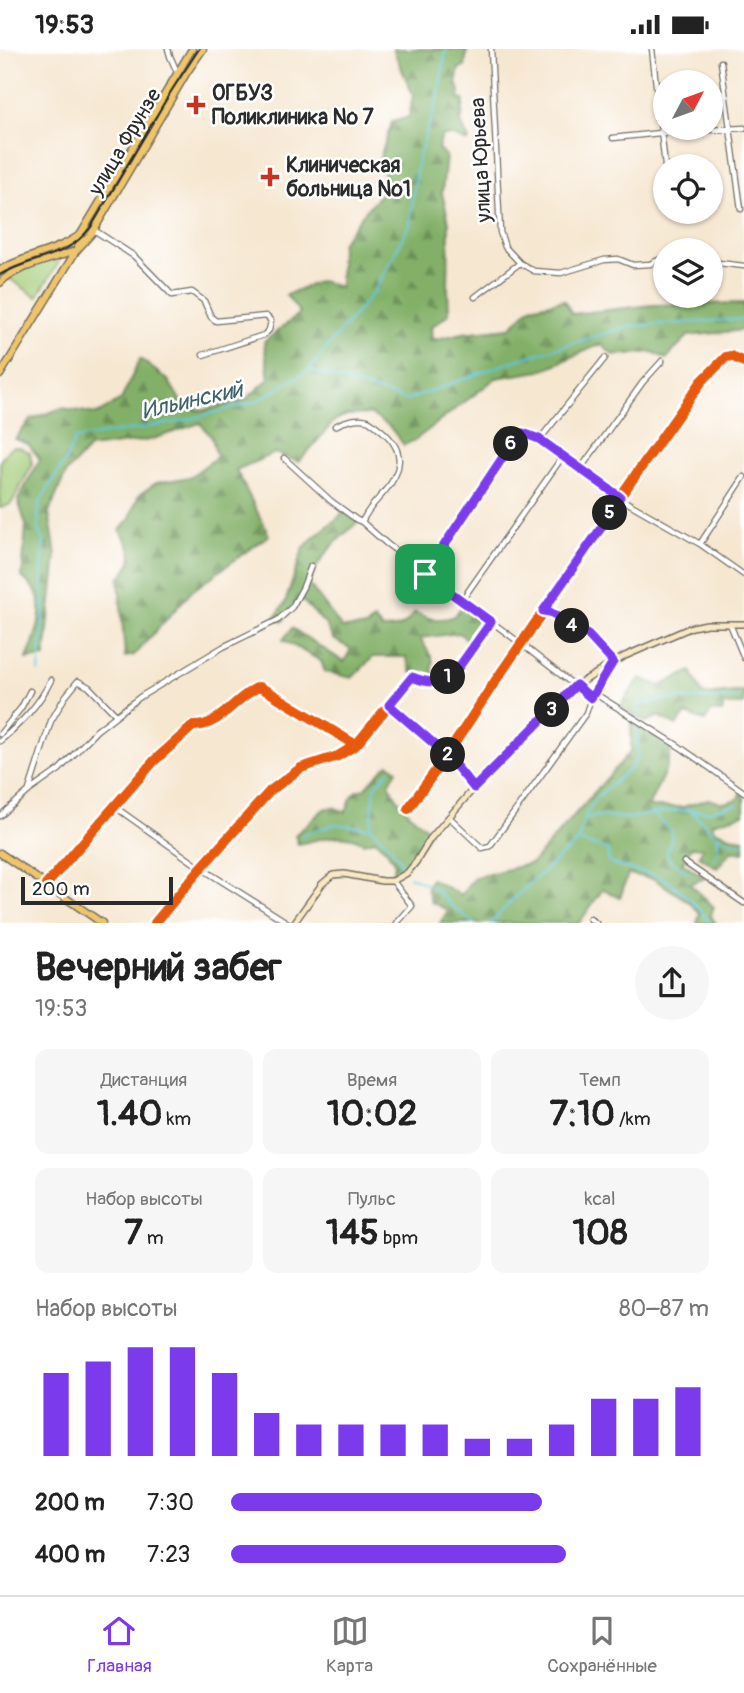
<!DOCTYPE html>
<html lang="ru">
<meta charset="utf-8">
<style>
body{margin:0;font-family:Pangolin,sans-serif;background:#f6f6f6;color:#222;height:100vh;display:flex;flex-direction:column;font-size:26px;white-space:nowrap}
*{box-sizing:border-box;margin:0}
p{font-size:23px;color:#767676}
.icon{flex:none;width:38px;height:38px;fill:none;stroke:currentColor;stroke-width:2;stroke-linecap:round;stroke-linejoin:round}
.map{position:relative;height:874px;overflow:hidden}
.sheet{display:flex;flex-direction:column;background:#fff;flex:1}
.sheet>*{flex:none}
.needle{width:46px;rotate:49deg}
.fabs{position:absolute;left:653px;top:21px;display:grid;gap:14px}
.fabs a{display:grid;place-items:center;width:70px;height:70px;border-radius:50%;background:#fff;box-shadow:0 2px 5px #0004;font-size:35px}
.scale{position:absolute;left:21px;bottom:18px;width:152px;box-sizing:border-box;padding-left:7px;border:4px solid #2b2b2b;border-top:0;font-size:19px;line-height:24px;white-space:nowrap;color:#2b2b2b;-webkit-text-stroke:5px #fff;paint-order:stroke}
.pin{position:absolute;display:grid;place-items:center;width:60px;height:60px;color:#fff;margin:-30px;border-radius:14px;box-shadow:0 4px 10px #0006}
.km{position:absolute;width:35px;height:35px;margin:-18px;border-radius:50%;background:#222;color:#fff;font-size:19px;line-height:35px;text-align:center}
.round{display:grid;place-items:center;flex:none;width:74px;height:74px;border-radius:37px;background:#f6f6f6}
.head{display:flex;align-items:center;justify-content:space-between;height:119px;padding:0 35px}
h1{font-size:38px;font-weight:700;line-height:52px}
.figures{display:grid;grid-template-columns:repeat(3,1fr);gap:10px;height:119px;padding:7px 35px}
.figures div{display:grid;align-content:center;border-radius:14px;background:#f6f6f6;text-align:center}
.figures b{font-size:35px;font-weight:700}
.figures small{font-size:19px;font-weight:400}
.figures p{font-size:19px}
.chart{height:196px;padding:14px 35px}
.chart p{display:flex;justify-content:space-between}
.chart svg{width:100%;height:126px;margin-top:7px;stroke:#7c3aed;stroke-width:6}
ul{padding:0 35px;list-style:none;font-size:23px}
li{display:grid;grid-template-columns:112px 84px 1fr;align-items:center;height:52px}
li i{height:18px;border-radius:9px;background:#7c3aed}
.status{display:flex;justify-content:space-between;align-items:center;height:49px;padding:0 35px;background:#fff;direction:ltr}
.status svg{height:19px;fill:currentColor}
.menu{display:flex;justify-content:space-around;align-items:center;height:98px;border-top:2px solid #e0e0e0;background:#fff;font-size:19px;color:#767676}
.menu a{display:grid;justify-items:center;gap:4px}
.menu .active{color:#7c3aed}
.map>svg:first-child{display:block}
.forest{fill:url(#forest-firs);stroke:#566e4a;stroke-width:2}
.park{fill:#a3cc78;stroke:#677c52;stroke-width:2}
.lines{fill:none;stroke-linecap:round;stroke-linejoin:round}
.stream{stroke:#5ec8d9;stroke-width:2}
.street-casing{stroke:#726d65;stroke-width:7}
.secondary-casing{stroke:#726d65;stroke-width:8}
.primary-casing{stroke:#726d65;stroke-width:9}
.street{stroke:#fff;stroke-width:4.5}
.secondary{stroke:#f8e8c3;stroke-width:5}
.primary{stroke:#eec569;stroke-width:6}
.tram{stroke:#2b2b2b;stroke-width:2}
.cycleway-casing{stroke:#fff;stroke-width:15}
.cycleway{stroke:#e8590c;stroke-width:10}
.route-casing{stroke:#fff;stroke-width:14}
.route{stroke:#7c3aed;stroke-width:9}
.poi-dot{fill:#c8321e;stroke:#fff;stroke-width:2.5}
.labels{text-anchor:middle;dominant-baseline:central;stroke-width:5;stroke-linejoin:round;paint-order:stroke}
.poi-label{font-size:21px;font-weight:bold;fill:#2b2b2b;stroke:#fff;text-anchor:start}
.street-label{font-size:21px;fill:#2b2b2b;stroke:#fff}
.water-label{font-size:23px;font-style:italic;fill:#3d6268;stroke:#fff}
</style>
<div class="status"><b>19:53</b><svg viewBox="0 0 49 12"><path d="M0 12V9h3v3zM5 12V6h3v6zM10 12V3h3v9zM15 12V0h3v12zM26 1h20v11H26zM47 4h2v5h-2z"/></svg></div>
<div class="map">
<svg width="744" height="874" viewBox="0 0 744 874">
<defs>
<pattern id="forest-firs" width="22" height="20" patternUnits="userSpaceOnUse" patternTransform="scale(1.75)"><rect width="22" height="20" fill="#82b068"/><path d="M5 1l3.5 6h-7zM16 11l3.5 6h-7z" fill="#6b8f56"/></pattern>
</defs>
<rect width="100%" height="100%" fill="#fff"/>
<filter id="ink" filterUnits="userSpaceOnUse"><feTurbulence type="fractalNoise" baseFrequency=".0143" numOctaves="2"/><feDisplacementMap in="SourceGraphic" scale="14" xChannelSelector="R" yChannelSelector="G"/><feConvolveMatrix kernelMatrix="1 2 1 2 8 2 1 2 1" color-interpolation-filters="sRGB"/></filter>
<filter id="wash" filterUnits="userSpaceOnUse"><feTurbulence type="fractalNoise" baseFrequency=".00686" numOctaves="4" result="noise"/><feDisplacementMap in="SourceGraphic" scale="28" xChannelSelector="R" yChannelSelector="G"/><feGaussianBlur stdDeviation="1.57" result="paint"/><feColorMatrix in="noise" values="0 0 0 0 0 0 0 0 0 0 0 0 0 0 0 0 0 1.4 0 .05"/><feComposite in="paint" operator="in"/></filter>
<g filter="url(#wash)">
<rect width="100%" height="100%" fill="#f6e7d1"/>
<path class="forest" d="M393,0H467L465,18L459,19L456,35L460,41L459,50L464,51L461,74L469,91L468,93L453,87H442L438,100L446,107L442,144L449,173L448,240L449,265L431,278L432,291L463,284L510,279L531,258L564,251L572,265L652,256L744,254V281L688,287L666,310L653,303L613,306L601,295L540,322L496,329L415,391L404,396L389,377L370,365L347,366L335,371L299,413L275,404L236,421L269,486L192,542L134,606L125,608L119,530C138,508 134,504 120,481L129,471L139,446L156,434L190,428L217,408L212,389L200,374L150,391L89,399L66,424L49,463L56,506L45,608L27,610C34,591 46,565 37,545C35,539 27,533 22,528L26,476L18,451L40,410L28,395L15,390L31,370L62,359L97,365L121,351L140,310L168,331L185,359L205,361L245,351L269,330L264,293L300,264L286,246L320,232L340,238L341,194L367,160L387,138L380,109L392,73L409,68L413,46Z
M343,462L358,473C337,491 318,508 309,535L342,579L366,578L374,571L382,580C402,580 404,577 415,563C425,570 444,573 455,566C456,565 462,557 462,557L484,576L471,594L459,584L420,589L433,611L432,618L434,630L422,629L411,623L406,608H373L352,629L325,623L321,612L283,591L292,579L344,613L351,600L333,590L326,576L301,550L282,573L276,567L285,554L303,500L313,489L339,468Z
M691,622L703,646L744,642V656H725L722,663H711L705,672L686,665L676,677L659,667L646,673L620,658L640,629L660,637Z
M631,674L672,696L667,718L648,758H683L708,750L723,754L738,750L740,744L744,747V765L712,774L714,781L736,789L744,790V803L731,802L717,819L699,807L703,799L691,798L685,810L682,813L705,829L690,835L714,858L710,867L716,874H697L700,864L689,853L654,830L628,825L620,849L603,840L579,874H440L448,861L431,853L427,838L431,830L461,846L474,829L532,814L631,702Z
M389,715L397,721L389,735C400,757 411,767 430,782L409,814L391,826L395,815L386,800L375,791L363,794C344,781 319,791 298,795L295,786L324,760L333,758L346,763L351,749L357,742L364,740L386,717Z"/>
<path class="park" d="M54,209L57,210L59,213L37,248L4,226Z
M13,398H19L30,404L32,416L13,452L9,456L0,459V412L8,401Z"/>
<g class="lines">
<path class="stream" d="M310,319L375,241L410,175L418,109L437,53L446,0
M39,623L44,559L42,517L44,493L38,481L39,455L66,410L75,390L177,373L255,353L309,321L406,351L510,313L629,277L744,270
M637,669L638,657L664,650H712L739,648
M691,761C706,778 720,794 744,794
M654,764C667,782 679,778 666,804L670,811L688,823
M585,767L596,749L632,718L638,707L637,674
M371,777L375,738L390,721
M301,786L336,775L371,779L391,798L403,817
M580,793L607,800L609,813C626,822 644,822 662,829C675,835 702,861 710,874
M713,812L718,802V786
M409,827L434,839L449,854L473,874
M491,874L517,846L578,792L585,769L597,767L628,769L664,763L687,761L709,762L737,755"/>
</g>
</g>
<g filter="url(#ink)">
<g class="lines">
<g class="street-casing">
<path id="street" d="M168,0L170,7L177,23
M491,0L500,183L505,198L520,214L534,222L561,224L604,211L618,210L633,216L650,215L665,208
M652,0L665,117
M721,13L741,160
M613,89L660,84L744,79
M672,163L673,167
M94,181L134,207L172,246L192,243L204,252L211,268L216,272L266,267L271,272L269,281L264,286L203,306
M710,213L744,217
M475,248L520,214
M335,377C344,372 357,368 367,371C369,371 375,376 376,377C402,396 407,416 385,442C376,453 368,459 362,473
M540,390L605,309
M284,409L331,452L357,471L362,473L387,495L520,594L570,633L577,636L591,649L613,613L588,586L550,563L543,562
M581,419L643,333L662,312
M700,495L744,428
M425,525L513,393L523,384L539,390L628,454L700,495L744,526
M462,551L563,407
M730,575L744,609
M594,644L680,698L744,743
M389,656L447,706L474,739
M0,685L21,659L30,642
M0,692C21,674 39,656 51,631
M29,741L51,672L65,648L78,632L89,638L116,666
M115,758L201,819L288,874
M408,760L447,706L496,631L601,479L620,448L702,332L726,308L731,307L744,313
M0,767L29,742L59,721L96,682L140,648L223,598L278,571L292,558L303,538L311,517
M449,768L482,799L490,797L586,664L591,649
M684,813L744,854
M393,832L412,857L397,874
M46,835L154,712L193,677C221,678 234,648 259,638L269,643L355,696
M590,870L596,874
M155,874L201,819L270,742L301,719L338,707L356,696L412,628C430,635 440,636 455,622L491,573"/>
</g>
<g class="secondary-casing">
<path id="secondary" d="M294,874L322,835L333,826L344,825L382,832H393L407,824L416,813L430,790L474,739L577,636L625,607L692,578L707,575H744"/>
</g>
<g class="primary-casing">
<path id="primary" d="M78,197L82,183L192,0
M0,221C26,206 57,203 81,185
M0,234C12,219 55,209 75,202
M0,326L76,202L92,184L187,23L203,0
M0,804L102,874"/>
</g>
<use href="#street" class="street"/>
<use href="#secondary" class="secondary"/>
<use href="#primary" class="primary"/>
<path class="tram" d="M0,226C21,213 49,210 69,198C78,193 84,186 91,178L170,44L199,0"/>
<g class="cycleway-casing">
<path id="cycleway" d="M408,760L447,706L496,631L601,479L620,448L702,332L726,308L731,307L744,313
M46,836L154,712L193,677C221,678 234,648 259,638L269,643L356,696
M155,874L201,819L270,742L301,719L338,707L356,696L412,628C430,635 440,636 455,622L491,573"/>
</g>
<use href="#cycleway" class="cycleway"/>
</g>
</g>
<g class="lines" filter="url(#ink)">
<g class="route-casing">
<path id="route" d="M523,384L539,390L620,448L601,479L543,562L550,563L588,586L613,613L591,649L576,636L474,739L447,706L389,656L412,628C430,635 440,636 456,622L491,573L425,525L513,393Z"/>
</g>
<use href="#route" class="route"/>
</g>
<g class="poi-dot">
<path d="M192.5 45.5h7v7h7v7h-7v7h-7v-7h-7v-7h7z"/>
<path d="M266.5 117.5h7v7h7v7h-7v7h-7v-7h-7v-7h7z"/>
</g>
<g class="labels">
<g class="poi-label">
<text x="212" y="44">ОГБУЗ<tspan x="212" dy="24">Поликлиника № 7</tspan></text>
<text x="286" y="116">Клиническая<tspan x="286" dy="24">больница №1</tspan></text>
</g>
<g class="street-label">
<text transform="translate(125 93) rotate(-59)">улица Фрунзе</text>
<text transform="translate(481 111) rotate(-93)">улица Юрьева</text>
</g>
<g class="water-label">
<text transform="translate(192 351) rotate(-13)">Ильинский</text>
</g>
</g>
</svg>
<div class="fabs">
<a><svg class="needle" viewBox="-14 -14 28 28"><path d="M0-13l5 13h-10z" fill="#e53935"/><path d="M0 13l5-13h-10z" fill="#767676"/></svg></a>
<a><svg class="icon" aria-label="locate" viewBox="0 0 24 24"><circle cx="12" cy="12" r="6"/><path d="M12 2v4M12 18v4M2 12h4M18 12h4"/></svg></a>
<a><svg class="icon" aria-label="layers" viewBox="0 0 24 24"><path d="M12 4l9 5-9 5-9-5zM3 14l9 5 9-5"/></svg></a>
</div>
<div class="scale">200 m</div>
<div class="pin" style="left:425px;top:525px;background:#1e9e55"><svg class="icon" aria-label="arrive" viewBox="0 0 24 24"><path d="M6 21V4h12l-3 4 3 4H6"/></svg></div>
<b class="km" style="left:448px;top:628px">1</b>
<b class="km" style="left:448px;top:706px">2</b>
<b class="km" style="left:552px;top:661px">3</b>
<b class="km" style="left:572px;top:577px">4</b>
<b class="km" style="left:610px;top:464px">5</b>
<b class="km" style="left:511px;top:395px">6</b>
</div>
<section class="sheet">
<div class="head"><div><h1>Вечерний забег</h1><p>19:53</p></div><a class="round"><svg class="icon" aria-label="share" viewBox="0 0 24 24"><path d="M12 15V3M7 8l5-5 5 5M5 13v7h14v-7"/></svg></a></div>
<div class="figures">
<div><p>Дистанция</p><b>1.40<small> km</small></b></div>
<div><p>Время</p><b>10:02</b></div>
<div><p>Темп</p><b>7:10<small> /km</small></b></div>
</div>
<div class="figures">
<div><p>Набор высоты</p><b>7<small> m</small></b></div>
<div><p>Пульс</p><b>145<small> bpm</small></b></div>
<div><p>kcal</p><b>108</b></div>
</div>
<div class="chart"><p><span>Набор высоты</span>80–87 m</p>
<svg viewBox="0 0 160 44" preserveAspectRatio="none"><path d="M5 44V15M15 44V11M25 44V6M35 44V6M45 44V15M55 44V29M65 44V33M75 44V33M85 44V33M95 44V33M105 44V38M115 44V38M125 44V33M135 44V24M145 44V24M155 44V20"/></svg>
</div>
<ul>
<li><b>200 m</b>7:30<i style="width:65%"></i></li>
<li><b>400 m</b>7:23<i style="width:70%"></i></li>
</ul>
</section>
<nav class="menu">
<a class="active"><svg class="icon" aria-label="home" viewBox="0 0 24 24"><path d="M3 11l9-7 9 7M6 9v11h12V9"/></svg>Главная</a>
<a><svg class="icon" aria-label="map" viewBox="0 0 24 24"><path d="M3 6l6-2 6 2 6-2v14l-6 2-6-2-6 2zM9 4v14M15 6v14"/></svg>Карта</a>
<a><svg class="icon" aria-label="saved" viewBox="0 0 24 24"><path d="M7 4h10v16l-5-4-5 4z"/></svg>Сохранённые</a>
</nav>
